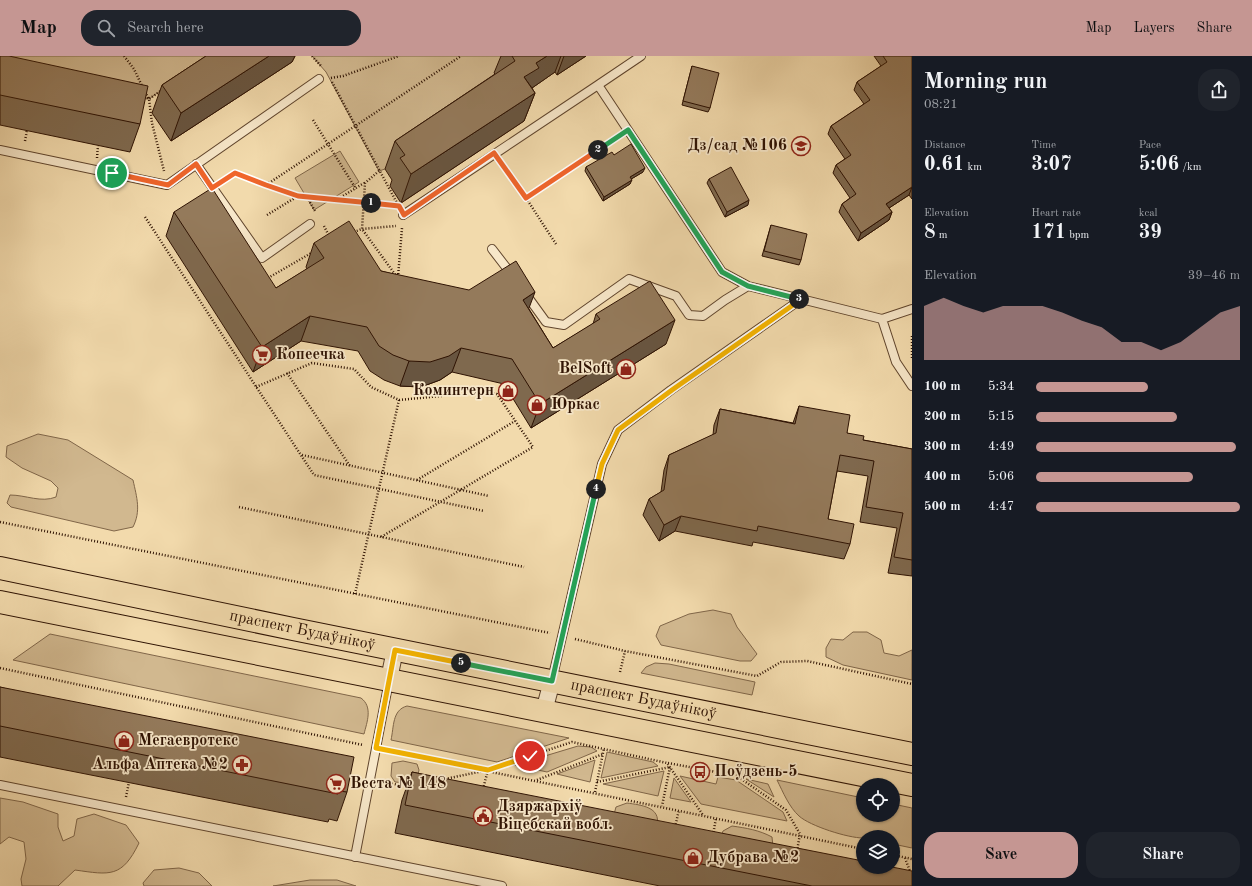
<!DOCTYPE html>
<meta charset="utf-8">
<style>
body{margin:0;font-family:"Old Standard TT",serif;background:#20242c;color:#f1f3f6;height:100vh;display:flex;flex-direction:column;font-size:15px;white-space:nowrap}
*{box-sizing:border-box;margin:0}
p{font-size:13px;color:#9ea1a6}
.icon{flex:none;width:22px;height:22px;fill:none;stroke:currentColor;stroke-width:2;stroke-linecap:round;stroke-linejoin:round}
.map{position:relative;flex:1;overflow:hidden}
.drawer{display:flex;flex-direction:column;background:#171b24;width:340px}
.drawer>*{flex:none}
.buttons{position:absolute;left:856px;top:722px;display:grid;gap:8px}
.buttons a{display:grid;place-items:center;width:44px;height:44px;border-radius:50%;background:#171b24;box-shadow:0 1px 3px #0004;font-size:20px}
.pin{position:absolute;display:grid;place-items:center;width:34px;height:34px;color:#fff;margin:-17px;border:2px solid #fff;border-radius:50%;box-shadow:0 1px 4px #0007}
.km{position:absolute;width:20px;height:20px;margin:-10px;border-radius:50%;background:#222;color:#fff;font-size:11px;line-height:20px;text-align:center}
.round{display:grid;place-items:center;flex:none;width:42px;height:42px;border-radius:16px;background:#20242c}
.summary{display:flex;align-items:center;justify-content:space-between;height:68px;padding:0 12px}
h1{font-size:22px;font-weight:800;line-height:30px}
.metrics{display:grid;grid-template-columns:repeat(3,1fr);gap:6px;height:68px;padding:4px 12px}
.metrics div{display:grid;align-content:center}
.metrics b{font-size:20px;font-weight:800}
.metrics small{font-size:11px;font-weight:400}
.metrics p{font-size:11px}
.chart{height:112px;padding:8px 12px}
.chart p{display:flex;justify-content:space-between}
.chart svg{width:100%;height:72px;margin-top:4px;fill:#c59692;opacity:.7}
.button{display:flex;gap:8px;margin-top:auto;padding:8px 12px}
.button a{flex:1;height:46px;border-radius:16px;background:#c59692;color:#111;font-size:16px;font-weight:800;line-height:46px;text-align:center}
.button a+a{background:#20242c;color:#f1f3f6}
ul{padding:0 12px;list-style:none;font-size:13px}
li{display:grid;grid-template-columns:64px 48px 1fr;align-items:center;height:30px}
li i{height:10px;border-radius:5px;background:#c59692}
header{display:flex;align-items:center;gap:24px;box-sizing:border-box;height:56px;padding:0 20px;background:#c59692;color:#111}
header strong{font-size:19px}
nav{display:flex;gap:22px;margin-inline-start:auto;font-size:14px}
.search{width:280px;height:36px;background:#20242c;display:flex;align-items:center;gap:10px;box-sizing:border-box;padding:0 14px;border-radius:16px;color:#9ea1a6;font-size:15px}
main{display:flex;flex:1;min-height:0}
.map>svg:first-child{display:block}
.green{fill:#d1b88f;stroke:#806649}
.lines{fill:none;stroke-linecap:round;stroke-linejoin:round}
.service-casing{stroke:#60452d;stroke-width:10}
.minor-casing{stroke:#60452d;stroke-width:18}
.primary-casing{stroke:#2f1303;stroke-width:24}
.path{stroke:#2f1303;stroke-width:2.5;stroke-dasharray:1 2;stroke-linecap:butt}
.service{stroke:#f7e7c9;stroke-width:8}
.minor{stroke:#f7e7c9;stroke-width:16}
.primary{stroke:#f2daac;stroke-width:22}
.wall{fill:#7f694e;stroke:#2f1303}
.shaded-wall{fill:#685540;stroke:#2f1303}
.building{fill:#947a5b;stroke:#2f1303}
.split-1-casing{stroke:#fff;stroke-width:8}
.split-2-casing{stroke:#fff;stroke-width:8}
.split-3-casing{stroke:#fff;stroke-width:8}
.split-4-casing{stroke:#fff;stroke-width:8}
.split-5-casing{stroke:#fff;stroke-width:8}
.split-6-casing{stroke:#fff;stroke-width:8}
.split-1{stroke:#f0652b;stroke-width:5}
.split-2{stroke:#f0652b;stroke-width:5}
.split-3{stroke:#22a559;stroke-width:5}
.split-4{stroke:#f5b400;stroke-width:5}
.split-5{stroke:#22a559;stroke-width:5}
.split-6{stroke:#f5b400;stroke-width:5}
.labels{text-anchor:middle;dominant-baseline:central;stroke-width:3.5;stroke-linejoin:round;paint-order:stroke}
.poi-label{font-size:16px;font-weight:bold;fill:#2f1303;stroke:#f7e7c9;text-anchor:start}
.street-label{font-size:16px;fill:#2f1303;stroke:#f7e7c9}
</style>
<header>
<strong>Map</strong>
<div class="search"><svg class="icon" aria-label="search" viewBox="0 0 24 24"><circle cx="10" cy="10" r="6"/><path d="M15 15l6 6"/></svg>Search here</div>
<nav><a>Map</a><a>Layers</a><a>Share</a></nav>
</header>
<main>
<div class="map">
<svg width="912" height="830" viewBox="0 0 912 830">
<rect width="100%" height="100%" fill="#f2daac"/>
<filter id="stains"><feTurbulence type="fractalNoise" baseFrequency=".005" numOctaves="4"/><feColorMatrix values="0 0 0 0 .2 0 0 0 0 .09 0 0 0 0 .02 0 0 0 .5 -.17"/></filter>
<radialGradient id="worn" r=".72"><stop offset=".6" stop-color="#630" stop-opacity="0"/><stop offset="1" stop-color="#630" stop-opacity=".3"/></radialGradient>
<path class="green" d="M0,0H209L149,43L120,32Z
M312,0H520L505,33L385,113L379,115L326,16Z
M340,95L359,126L314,154L295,122Z
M38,378L68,384L133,424C137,442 141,455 133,471L114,475L11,451L7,447L10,439C26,439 41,447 56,441L58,432L51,425L22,412L6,401L7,390Z
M713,554L731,558L737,571L757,598L751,605H740L661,589L656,580L660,570L689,558Z
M853,576H867L881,584L884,597L899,600L912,594V624L843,609L826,601V592L831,583L843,584Z
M50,578L361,642C373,651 367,666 364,678L13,604Z
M655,607L669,608L755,626L752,639L641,617L646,611Z
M407,650L569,682L497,706L391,684C394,671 392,654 407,650Z
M578,690L591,691L597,695L547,716L515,709Z
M607,696L653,706L658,710L601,722Z
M595,704L590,726L557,718Z
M403,705L417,708L419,714L417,723L408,727L395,726L391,720L392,707Z
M664,715L658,740L603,728Z
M680,720L716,728L718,721L736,724L783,756L787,765L701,748Z
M674,722L691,746L670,742Z
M746,723L768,728L774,741Z
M777,724L863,742V759H893V748L912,752V792L893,788V781C883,781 872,782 863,782C848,782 810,770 799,760C789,751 783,736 777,724Z
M0,742L23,746L58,758V771L63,785L74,780L77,763L94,758L126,769L139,787C122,822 110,819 75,814L58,830H22L21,823L26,803L24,786L9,781L0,788Z
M627,747C641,749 661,751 657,769L613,762L616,751Z
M732,770C746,772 759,774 772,781L773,791L720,783L723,775Z
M179,812L199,817L212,830H144L143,827L154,814Z
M310,824H337L356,830H273Z"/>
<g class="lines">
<g class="service-casing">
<path id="service" d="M641,0L598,29L722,216L748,230L882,263L912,253
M0,94L167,129L319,23
M196,108L262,202L310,168
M403,159L598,29
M492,193L512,219
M525,237L546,266L564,269L629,223L676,240L689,259L703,260L725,244L748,230
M882,263L896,306L912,330
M552,624L602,408L618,374L671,334L800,244
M0,729L502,830
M355,801L389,625"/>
</g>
<g class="minor-casing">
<path id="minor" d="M389,623L395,594
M544,655L552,625"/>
</g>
<g class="primary-casing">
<g id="primary">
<path id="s1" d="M0,512L293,573L912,698"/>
<path d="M0,546L912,729"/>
</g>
</g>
<path class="path" d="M124,0L134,13L142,30
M312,0L321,10
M331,22L343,20L399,0
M332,26L397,147
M145,36L149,43L152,67L164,115
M144,41L149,43L162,34
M313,64L356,133
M25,85L27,74
M97,102L98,90
M503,109L526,142L617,81
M379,115L365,127L362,173L397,221
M223,125L235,117L266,129L461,0
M266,129L298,140L394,150
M307,141L315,155
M526,142L556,188
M338,143L364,127
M267,159L298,140
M145,161L314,419L484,455
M324,170L329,180
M354,176L362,173L396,170
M398,221L402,172
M268,222L313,196
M912,280V302
M287,317L350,410
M256,331L312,307L354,313L371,331L399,344L441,340L460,333L497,338L533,391L381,481
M302,399L489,440
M417,424L515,365
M239,451L524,511
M0,466L550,577
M355,538L399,344
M575,583L625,595L757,620L781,606L807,605L912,628
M0,612L363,689
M620,616L625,595
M390,695L863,793
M668,707L737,720L786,754L800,778L797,795
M445,723L488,714L572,686L667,707L703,759
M537,724L603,698
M383,726L410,731
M597,726L670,711L662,750
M483,733L488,714
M595,736L604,692
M126,741L129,726
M675,771L679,754
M713,779L716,762
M893,799L912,803
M905,802L912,821"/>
<use href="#service" class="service"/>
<use href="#minor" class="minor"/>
<use href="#primary" class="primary"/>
</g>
<path class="wall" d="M0,0L140,68L130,96L0,69Z
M206,0H295L292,6L171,85L152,57L162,29Z
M501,0H586L557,19L555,16L532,32L535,37L524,65L401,147L390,130L392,124L385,113L395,85L495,18L494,17Z
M874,0H912V143L909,139L889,152L892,156L889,164L858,185L839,156L842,148L850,142L833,117L836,109L845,103L828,78L831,70L864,48L854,34L857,26L881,10Z
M692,10L710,52L708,56L682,49Z
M614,99L643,116L631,123L630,128L603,145L585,115L586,111Z
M709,123L748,149L725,161L707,127Z
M174,156L276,232L307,213L306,211L314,187L381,215L529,253L553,292L593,268L596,258L666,288L531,372L504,328L452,316L440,324L421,331L400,330L384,324L370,315L358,295L301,285L253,316L166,180Z
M771,169L801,204L799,209L762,200Z
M799,350L847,377L863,384L912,393V520L888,517L897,472L860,466L868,420L837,415L828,463L850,488L844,503L753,486L752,490L675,475L659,485L643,459L649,443L661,436L664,414L669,399L713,379L714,369L720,353L793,367Z
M0,631L347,736L337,765L329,763L328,766L0,701Z
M412,716L912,830H660L395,777L402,744Z"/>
<path class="shaded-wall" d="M269,0H295L292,6L171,85L181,57Z
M547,0H561L555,16L532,32L524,21L536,7Z
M564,0H586L557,19Z
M535,37L524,65L401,147L411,118Z
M645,112L643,116L628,125L630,121Z
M632,124L630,128L603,145L604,141Z
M912,131L909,139L883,156L886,148Z
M749,144L748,149L725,161L727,156Z
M892,156L889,164L858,185L861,177Z
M535,236L526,260L523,244Z
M310,260L301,285L253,316L262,291Z
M675,264L666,288L531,372L540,348Z
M461,292L452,316L440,324L421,331L400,330L409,305Z
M681,460L675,475L659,485L664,469Z"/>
<path class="building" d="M0,0H9L148,30L140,68L0,39Z
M206,0H269L181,57L162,29Z
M512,0H547L536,7L539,12L524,21L535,37L411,118L400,102L405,99L395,85L515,5Z
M883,0H912V131L886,148L892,156L861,177L842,148L856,138L836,109L851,99L831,70L870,44L857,26L887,6Z
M692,10L719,17L710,52L683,45Z
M631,88L645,112L630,121L632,124L604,141L586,111L612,96L614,99Z
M731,111L749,144L727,156L709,123Z
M212,132L276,232L324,202L314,187L349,165L381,215L469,234L516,205L535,236L523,244L553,292L600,263L596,258L650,225L675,264L540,348L512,303L461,292L449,300L430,306L409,305L393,299L379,290L367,271L310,260L262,291L174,156Z
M771,169L807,178L801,204L764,195Z
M799,350L850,359L847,377L864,380L863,384L912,393V504L894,501L903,457L866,451L874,405L840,399L828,463L854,468L850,488L758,470L757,475L681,460L664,469L649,443L664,434L669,399L716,377L720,353L795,368Z
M0,631L354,701L347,736L339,735L338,738L0,670Z
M412,716L863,805V811H892L912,815V830H812L405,749Z"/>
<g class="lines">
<g class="split-1-casing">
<path id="split-1" d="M112,117L168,129L196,108L212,132L235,117L266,129L298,140L371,147"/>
</g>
<g class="split-2-casing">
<path id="split-2" d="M371,147L399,150L404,159L494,97L526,142L598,94"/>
</g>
<g class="split-3-casing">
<path id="split-3" d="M598,94L628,74L722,216L748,230L799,243"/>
</g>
<g class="split-4-casing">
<path id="split-4" d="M596,433L602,408L618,374L672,334L800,244L799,243"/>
</g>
<g class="split-5-casing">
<path id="split-5" d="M461,607L552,625L596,433"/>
</g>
<g class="split-6-casing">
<path id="split-6" d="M461,607L395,594L376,692L488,714L530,700"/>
</g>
<use href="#split-1" class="split-1"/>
<use href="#split-2" class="split-2"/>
<use href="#split-3" class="split-3"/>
<use href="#split-4" class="split-4"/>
<use href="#split-5" class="split-5"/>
<use href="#split-6" class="split-6"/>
</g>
<defs>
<g id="school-ring" transform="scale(1)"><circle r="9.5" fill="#f7e7c9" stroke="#8f2418" stroke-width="1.5"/><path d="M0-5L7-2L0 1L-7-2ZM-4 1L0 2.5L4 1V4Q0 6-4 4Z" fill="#8f2418"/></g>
<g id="supermarket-ring" transform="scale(1)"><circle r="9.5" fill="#f7e7c9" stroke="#8f2418" stroke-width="1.5"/><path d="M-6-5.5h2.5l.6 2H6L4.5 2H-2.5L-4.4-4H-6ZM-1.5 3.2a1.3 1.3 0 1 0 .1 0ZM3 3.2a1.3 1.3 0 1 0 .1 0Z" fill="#8f2418"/></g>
<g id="shop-ring" transform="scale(1)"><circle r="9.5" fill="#f7e7c9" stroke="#8f2418" stroke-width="1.5"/><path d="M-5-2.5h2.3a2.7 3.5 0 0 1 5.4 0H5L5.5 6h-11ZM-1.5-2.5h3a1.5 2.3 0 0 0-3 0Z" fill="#8f2418"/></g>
<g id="pharmacy-ring" transform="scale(1)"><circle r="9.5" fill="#f7e7c9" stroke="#8f2418" stroke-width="1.5"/><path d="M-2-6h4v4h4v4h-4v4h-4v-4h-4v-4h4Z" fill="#8f2418"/></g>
<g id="bus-ring" transform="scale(1)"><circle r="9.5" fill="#f7e7c9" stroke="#8f2418" stroke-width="1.5"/><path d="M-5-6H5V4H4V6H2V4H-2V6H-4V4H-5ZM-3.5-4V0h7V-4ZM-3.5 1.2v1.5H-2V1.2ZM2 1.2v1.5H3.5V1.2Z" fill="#8f2418"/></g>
<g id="civic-ring" transform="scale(1)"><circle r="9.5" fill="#f7e7c9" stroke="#8f2418" stroke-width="1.5"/><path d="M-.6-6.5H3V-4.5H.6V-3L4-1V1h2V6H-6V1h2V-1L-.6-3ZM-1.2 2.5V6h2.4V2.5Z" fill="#8f2418"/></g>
</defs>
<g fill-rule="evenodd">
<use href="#school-ring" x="801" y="90"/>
<use href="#supermarket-ring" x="262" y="299"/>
<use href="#shop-ring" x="626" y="313"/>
<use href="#shop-ring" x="508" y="335"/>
<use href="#shop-ring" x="537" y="349"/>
<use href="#shop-ring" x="124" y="685"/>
<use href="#pharmacy-ring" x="242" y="709"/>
<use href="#bus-ring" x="700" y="716"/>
<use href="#supermarket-ring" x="336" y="728"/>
<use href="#civic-ring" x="483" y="760"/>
<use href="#shop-ring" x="693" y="802"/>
</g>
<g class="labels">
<g class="poi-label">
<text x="787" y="90" text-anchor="end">Дз/сад №106</text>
<text x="276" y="299">Копеечка</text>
<text x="612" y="313" text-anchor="end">BelSoft</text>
<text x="494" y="335" text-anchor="end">Коминтерн</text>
<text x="551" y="349">Юркас</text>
<text x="138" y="685">Мегаевротекс</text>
<text x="228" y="709" text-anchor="end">Альфа Аптека №2</text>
<text x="714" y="716">Поўдзень-5</text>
<text x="350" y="728">Веста № 148</text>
<text x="497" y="751">Дзяржархіў<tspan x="497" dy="18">Віцебскай вобл.</tspan></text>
<text x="707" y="802">Дубрава №2</text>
</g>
<g class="street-label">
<text stroke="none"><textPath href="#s1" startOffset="309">праспект Будаўнікоў</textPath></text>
<text stroke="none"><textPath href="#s1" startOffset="657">праспект Будаўнікоў</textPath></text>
</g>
</g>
<rect width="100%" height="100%" filter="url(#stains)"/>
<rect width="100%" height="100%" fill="url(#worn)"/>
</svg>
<div class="buttons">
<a><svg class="icon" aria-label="locate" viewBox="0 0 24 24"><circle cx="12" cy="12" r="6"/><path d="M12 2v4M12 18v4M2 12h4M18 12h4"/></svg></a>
<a><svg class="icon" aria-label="layers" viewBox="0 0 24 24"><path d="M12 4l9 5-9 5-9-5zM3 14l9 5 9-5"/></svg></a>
</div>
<div class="pin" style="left:112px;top:117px;background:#1e9e55"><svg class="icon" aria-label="arrive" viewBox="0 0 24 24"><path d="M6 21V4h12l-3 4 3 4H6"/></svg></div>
<div class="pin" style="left:530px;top:700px;background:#d93025"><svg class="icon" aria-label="check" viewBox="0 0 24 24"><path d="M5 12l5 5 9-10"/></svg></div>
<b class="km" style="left:371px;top:147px">1</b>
<b class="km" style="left:598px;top:94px">2</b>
<b class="km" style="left:799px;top:243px">3</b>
<b class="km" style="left:596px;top:433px">4</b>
<b class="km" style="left:461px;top:607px">5</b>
</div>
<section class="drawer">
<div class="summary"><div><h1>Morning run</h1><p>08:21</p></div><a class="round"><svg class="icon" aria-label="share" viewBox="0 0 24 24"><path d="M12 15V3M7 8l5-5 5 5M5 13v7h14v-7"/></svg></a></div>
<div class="metrics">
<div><p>Distance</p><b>0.61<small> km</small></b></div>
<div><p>Time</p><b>3:07</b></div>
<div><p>Pace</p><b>5:06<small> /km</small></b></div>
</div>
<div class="metrics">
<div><p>Elevation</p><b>8<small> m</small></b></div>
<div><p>Heart rate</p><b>171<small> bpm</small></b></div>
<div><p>kcal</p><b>39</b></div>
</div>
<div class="chart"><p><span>Elevation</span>39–46 m</p>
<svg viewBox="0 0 160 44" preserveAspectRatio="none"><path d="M0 44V11L10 6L20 11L30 15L40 11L50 11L60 11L70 15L80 20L90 24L100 33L110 33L120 38L130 33L140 24L150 15L160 11V44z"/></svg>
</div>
<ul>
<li><b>100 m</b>5:34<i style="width:55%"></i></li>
<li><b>200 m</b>5:15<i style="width:69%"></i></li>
<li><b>300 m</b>4:49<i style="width:98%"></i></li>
<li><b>400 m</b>5:06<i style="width:77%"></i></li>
<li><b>500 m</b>4:47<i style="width:100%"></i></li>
</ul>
<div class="button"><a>Save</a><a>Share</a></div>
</section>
</main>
